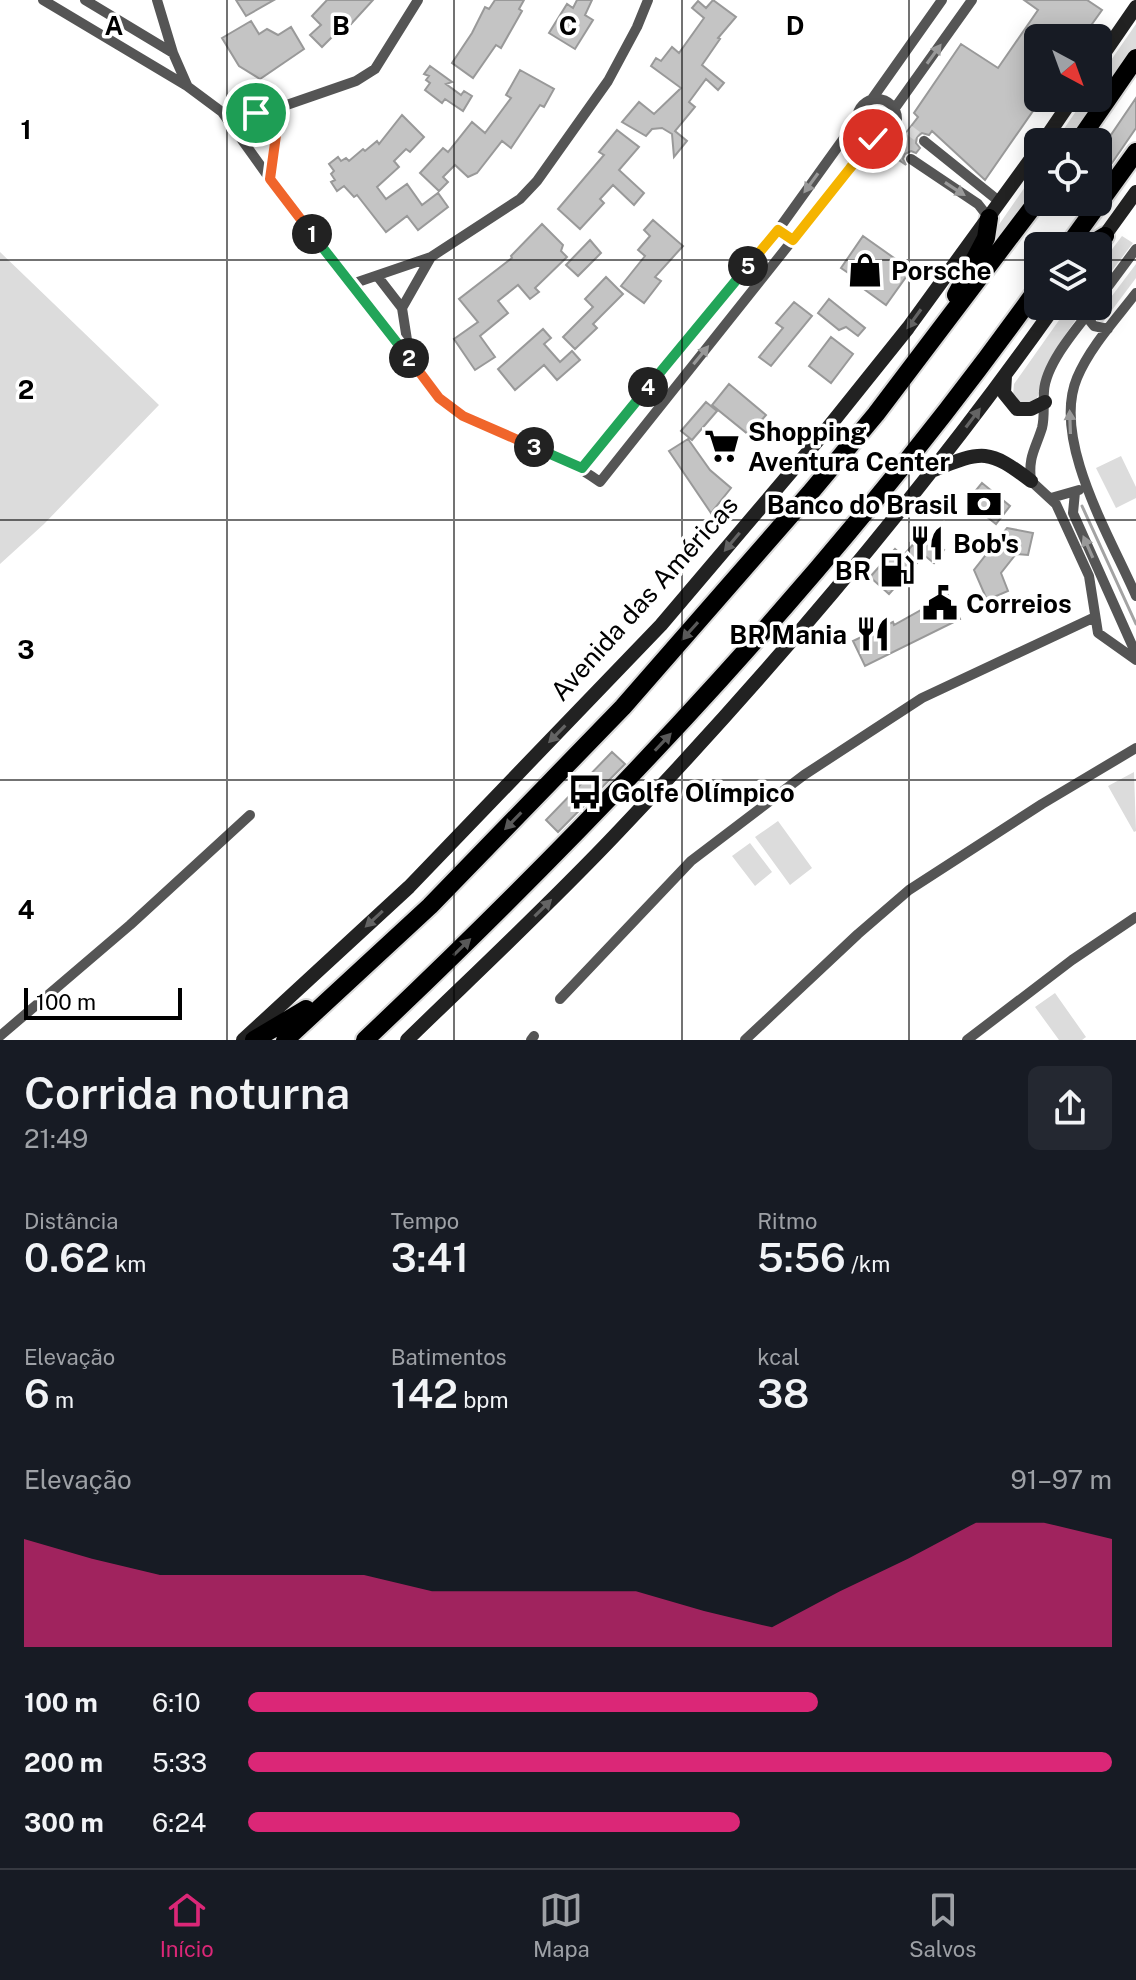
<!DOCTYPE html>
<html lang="pt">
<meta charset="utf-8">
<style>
body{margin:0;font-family:"Public Sans",sans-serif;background:#242831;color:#f1f3f6;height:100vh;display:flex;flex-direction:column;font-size:30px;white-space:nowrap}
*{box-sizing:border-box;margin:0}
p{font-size:26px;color:#9ea1a6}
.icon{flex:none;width:44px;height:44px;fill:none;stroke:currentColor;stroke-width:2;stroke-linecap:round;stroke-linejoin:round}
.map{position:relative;height:1040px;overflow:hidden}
.drawer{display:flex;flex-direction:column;background:#171b24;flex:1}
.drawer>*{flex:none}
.needle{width:52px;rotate:139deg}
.fabs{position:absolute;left:1024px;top:24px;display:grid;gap:16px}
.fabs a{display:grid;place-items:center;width:88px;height:88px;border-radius:12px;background:#171b24;box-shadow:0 4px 20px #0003;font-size:40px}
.scale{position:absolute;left:24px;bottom:20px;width:158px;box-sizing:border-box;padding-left:8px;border:4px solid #000;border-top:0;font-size:22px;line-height:28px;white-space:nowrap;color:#000;-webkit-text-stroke:6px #fff;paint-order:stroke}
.pin{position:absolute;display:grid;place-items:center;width:68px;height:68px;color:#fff;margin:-34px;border:4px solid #fff;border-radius:50%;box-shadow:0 2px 8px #0007}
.km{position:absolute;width:40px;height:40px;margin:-20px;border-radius:50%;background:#222;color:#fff;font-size:22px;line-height:40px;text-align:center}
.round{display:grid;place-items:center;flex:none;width:84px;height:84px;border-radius:12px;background:#242831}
.overview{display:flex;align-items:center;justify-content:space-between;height:136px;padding:0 24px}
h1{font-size:44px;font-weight:600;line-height:60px}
.metrics{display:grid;grid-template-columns:repeat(3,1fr);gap:12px;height:136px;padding:8px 24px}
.metrics div{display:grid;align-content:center}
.metrics b{font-size:40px;font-weight:600}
.metrics small{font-size:22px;font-weight:400}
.metrics p{font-size:22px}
.chart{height:224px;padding:16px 24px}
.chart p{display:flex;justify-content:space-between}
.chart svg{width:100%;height:144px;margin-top:8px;fill:#db2777;opacity:.7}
ul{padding:0 24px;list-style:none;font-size:26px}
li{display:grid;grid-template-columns:128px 96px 1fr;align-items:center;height:60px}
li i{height:20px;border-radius:10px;background:#db2777}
.tabs{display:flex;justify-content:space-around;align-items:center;height:112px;border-top:2px solid #363941;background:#171b24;font-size:22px;color:#9ea1a6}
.tabs a{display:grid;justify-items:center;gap:4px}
.tabs .on{color:#db2777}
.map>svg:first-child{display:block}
.green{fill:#dcdcdc}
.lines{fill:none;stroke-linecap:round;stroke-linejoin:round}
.stream{stroke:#a3a3a3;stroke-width:3}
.building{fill:#c4c4c4;stroke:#999;stroke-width:2}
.street-tunnel{stroke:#d9d9d9;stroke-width:10;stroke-dasharray:10 5;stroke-linecap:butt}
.highway-casing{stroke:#dbdbdb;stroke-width:22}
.street{stroke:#555;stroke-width:10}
.secondary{stroke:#222;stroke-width:14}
.highway{stroke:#000;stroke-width:18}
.oneway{fill:#999}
.oneway2{fill:#646464}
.oneway3{fill:#595959}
.split-1-casing{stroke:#fff;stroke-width:16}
.split-2-casing{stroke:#fff;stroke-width:16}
.split-3-casing{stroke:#fff;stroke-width:16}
.split-4-casing{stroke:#fff;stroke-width:16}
.split-5-casing{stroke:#fff;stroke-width:16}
.split-6-casing{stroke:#fff;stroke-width:16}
.split-7-casing{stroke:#fff;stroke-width:16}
.split-1{stroke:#f0652b;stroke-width:10}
.split-2{stroke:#22a559;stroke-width:10}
.split-3{stroke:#f0652b;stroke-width:10}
.split-4{stroke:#22a559;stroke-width:10}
.split-5{stroke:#22a559;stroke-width:10}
.split-6{stroke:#f5b400;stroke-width:10}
.split-7{stroke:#f5b400;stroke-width:10}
.grid{fill:none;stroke:#000;stroke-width:2;stroke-opacity:0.55}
.labels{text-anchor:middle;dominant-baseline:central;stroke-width:7;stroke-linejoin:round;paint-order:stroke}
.poi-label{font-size:26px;font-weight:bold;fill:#000;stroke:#fff;text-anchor:start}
.street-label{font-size:26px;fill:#000;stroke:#fff}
.grid-label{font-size:26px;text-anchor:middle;font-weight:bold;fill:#000;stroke:#fff;stroke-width:7;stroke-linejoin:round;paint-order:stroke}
</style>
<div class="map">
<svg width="1136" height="1040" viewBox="0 0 1136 1040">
<rect width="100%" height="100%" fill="#fff"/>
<path class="green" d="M1136,24V49L1070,142H1055L1085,98H1098V79Z
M1038,168V188L974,278L998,226Z
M1122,236L1133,243L1098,289V268Z
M0,252L159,405L44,524L0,564Z
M1136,264V278L1103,322L1097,321L1096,317Z
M1069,306H1086C1072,325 1057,344 1048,366C1043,377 1042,391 1035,401L1022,405L1013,395L1014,384Z
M1121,456L1136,487V498L1116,508L1096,468Z
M1134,772L1136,831L1134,832L1108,786Z
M778,821L812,868L790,885L755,837Z
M750,843L772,872L755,886L732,856Z
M1055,993L1086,1037L1082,1040H1059L1035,1007Z"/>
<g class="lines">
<path class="stream" d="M1082,506L1136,624"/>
</g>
<path class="building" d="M236,0H274L246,16Z
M327,0H373L351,24L348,21L322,47L310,35L321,25L312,16Z
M495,0H524L519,9L522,11L501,48L496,45L473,78L452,63L472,33L485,7L489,9Z
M577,0H592L585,15L593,20L575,49L549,33L567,4L573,8Z
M713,0L736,17L718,38L720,39L702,65L724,83L718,90L706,79L689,102L695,107L675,131L687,141L674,157L672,134L662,128L652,129L646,136L622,122L639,102L654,114L681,88L651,66L656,58L661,61L672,47L679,53L704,18L692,8L698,1L706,8Z
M1024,0H1087L1102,10L1082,38H1038V98H1042L985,180L932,131L929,135L922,133L917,137L916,143L920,148L916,153L911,151L905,154L903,159L906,165L893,156L900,153L902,147L899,142L918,117L914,113L961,44L998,68L1038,10Z
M251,21L259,34L267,29L278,35L291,27L304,49L260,79L239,66L222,38Z
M430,66L452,82L446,84L461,95L464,91L472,96L463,111L445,99L442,103L425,90L430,83L426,80L429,76L424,74Z
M520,70L554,89L544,107L540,105L511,148L502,141L477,173L468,177L455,165L443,177L448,182L439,191L420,173L443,148L448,152L472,122L485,133L511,98L506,95Z
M1136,98V128L1112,163L1098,154Z
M402,115L424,137L410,152L406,149L394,161L399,167L377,187L386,199L407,184L422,205L438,193L448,207L418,230L407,216L386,232L357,195L354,197L344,186L337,191L331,182L335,180L331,174L334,171L329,164L338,157L341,161L346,158L349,161L363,149L365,151L377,141L379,144Z
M617,130L639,147L619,170L644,193L634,205L613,185L600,199L604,203L580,229L558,209L604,155L599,152Z
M653,220L683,246L655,277L661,281L644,303L621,286L645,256L638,250L650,236L644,230Z
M542,224L563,245L561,251L567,257L535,288L539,292L530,299L518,285L498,301L508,313L480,336L495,357L475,370L454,339L478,322L459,299L512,258L511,256Z
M863,236L911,270L886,305L861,287L862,285L857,279L841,268Z
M590,240L601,253L578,276L566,265Z
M606,277L623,294L593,324L597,328L575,349L563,337L593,307L585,299Z
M829,299L865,328L858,336L846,327L839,330L818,313Z
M794,302L812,316L771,366L759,357L783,328L776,323Z
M543,329L551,338L544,344L560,362L572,351L580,360L557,380L544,365L515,390L498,369Z
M831,337L853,354L831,383L809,366Z
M729,384L766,415L749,435L712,405Z
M706,402L717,411L692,440L681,431Z
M688,439L710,470L731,488L711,513L669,451Z
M982,483L1010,506L996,524L967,501Z
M1007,528L1033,533L1028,555L1016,554L1001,573L1008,591L987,600L974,570Z
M923,533L944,550L934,563L924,555L889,594L870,577L895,549L903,556Z
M948,595L960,619L865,666L853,641L893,622L894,625Z
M612,752L625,764L558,832L546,820Z"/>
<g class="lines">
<path class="street-tunnel" d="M909,130L924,141"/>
<g class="highway-casing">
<path id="highway" d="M1078,142L1136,58
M1068,246L1136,152
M1088,246L1105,236
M956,295L986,238L989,218
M254,1040L306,1009
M285,1040L430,906L623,707L810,493L876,414L1038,200
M365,1040C609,809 842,562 1038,288"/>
</g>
<path class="street" d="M43,0L187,86L222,112L270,179L439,398C488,435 551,446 600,482L873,139
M85,0L173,53
M157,0L173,53L187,85
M857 119a20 20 0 1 1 40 0a20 20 0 1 1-40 0Z
M872,99L942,0
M255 118a13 13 0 1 1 26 0a13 13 0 1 1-26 0Z
M278,108L356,81L375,69L418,0
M895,108L972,0
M222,112L256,113
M880,140L894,148
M924,141L1000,202
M911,159L978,204L989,218
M270,179L277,128
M378,277L402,308
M352,284L431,257L520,199L537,181L608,81L637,27L648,0
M1136,293C1116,319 1090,347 1077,378C1051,440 1111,538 1136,596
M1098,300L1136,249
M1094,306C1077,328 1046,363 1044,391C1043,403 1045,416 1042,428C1035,450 1028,457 1031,481L1056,504L1089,576L1098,633L1136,660
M1086,316L1094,326L1108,329
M410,359L402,308L431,257
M582,468L778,230L857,120
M1075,492L1073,513L1136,654
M1051,498L1079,490
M560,999L691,861L804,775L922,698L1095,617
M0,1036L130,925L250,815
M531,1040L534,1036
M745,1040L858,934L909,890L1042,804L1136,748
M967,1040L1072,960L1136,917"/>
<path class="secondary" d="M1098,62L1136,7
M1043,142L1073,98
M1100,242L1136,192
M1005,376L1004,393L1017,409H1031L1045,402
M934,470C983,450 989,449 1031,481
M243,1040L409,887L661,625L819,439L908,328L1038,149
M407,1040C478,971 550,904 618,832C775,667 923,492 1055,306"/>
<use href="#highway" class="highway"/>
</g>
<defs><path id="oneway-solid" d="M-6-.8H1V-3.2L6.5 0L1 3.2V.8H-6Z" transform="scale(2)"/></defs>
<g class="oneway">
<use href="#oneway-solid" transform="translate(934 54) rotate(-54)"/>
<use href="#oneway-solid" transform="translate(811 183) rotate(126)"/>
<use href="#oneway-solid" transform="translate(955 189) rotate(33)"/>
<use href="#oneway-solid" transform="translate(701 355) rotate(-51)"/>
<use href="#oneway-solid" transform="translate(1070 422) rotate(-92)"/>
<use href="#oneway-solid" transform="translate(1088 547) rotate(-114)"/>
</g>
<g class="oneway2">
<use href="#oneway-solid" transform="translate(914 319) rotate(126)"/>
<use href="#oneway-solid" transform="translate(973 418) rotate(-53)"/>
<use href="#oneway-solid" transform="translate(732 542) rotate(130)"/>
<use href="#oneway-solid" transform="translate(557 734) rotate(134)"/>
<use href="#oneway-solid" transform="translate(543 908) rotate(-45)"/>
<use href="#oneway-solid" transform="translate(374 919) rotate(137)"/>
</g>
<g class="oneway3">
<use href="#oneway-solid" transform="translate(690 631) rotate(132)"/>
<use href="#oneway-solid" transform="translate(663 742) rotate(-47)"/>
<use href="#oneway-solid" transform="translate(513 821) rotate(134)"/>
<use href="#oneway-solid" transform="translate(462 947) rotate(-44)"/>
</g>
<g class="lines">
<g class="split-1-casing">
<path id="split-1" d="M256,113C253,127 265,136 277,128L270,179L312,234"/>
</g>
<g class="split-2-casing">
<path id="split-2" d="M312,234L409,358"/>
</g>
<g class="split-3-casing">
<path id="split-3" d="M409,358L439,398L463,416L534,447"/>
</g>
<g class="split-4-casing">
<path id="split-4" d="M534,447L582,468L648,387"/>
</g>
<g class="split-5-casing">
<path id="split-5" d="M648,387L748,266"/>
</g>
<g class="split-6-casing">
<path id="split-6" d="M748,266L778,230L793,240L851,167"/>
</g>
<g class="split-7-casing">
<path id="split-7" d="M851,167L873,139"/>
</g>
<use href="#split-1" class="split-1"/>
<use href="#split-2" class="split-2"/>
<use href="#split-3" class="split-3"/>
<use href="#split-4" class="split-4"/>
<use href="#split-5" class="split-5"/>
<use href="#split-6" class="split-6"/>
<use href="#split-7" class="split-7"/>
</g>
<path class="grid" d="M227,0V1040M454,0V1040M682,0V1040M909,0V1040M0,260H1038M1098,260H1136M0,520H1136M0,780H1136"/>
<defs>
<g id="shop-bare" transform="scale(2.76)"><path d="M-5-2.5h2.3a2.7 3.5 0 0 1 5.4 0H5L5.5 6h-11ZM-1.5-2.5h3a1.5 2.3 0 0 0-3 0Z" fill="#000" stroke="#fff" stroke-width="2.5" paint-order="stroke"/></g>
<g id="supermarket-bare" transform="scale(2.76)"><path d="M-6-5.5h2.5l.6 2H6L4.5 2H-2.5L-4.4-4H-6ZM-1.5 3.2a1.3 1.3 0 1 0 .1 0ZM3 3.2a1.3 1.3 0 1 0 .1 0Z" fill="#000" stroke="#fff" stroke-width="2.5" paint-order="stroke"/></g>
<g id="bank-bare" transform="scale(2.76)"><path d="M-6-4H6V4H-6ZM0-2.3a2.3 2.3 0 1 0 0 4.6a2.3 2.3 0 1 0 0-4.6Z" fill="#000" stroke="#fff" stroke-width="2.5" paint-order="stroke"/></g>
<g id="restaurant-bare" transform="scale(2.76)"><path d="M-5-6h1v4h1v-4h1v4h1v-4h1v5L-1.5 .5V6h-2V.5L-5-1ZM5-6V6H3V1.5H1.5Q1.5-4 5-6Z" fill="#000" stroke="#fff" stroke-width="2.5" paint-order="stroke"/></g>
<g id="fuel-bare" transform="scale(2.76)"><path d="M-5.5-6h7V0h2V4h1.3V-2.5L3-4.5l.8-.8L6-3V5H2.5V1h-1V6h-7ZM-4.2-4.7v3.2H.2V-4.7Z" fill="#000" stroke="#fff" stroke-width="2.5" paint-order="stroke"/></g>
<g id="civic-bare" transform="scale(2.76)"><path d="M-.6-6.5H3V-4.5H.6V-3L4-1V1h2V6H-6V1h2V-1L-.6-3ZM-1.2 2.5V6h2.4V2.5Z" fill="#000" stroke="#fff" stroke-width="2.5" paint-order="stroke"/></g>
<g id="bus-bare" transform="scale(2.76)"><path d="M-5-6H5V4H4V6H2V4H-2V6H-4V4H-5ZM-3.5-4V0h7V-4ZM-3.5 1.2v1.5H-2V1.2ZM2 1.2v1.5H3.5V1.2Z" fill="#000" stroke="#fff" stroke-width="2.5" paint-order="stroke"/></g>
</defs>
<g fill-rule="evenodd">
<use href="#shop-bare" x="865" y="270"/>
<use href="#supermarket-bare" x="722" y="446"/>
<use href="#bank-bare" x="984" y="504"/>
<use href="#restaurant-bare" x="927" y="543"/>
<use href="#fuel-bare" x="897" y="570"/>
<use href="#civic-bare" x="940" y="603"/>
<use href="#restaurant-bare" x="873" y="634"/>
<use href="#bus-bare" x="585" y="792"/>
</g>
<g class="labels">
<g class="poi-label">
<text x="891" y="270">Porsche</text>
<text x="748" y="431">Shopping<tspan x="748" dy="30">Aventura Center</tspan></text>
<text x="958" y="504" text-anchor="end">Banco do Brasil</text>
<text x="953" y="543">Bob's</text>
<text x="871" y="570" text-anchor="end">BR</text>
<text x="966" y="603">Correios</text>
<text x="847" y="634" text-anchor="end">BR Mania</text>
<text x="611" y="792">Golfe Olímpico</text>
</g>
<g class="street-label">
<text transform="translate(644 598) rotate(-48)">Avenida das Américas</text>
</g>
</g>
<g class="grid-label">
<text x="114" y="35">A</text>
<text x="341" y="35">B</text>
<text x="568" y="35">C</text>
<text x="795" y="35">D</text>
<text x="26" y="139">1</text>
<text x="26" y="399">2</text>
<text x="26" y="659">3</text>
<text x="26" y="919">4</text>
</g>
</svg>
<div class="fabs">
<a><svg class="needle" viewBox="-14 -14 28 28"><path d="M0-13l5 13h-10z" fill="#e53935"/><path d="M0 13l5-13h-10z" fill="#9ea1a6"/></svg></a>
<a><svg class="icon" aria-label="locate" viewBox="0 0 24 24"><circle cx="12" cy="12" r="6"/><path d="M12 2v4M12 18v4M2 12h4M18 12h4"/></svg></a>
<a><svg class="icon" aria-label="layers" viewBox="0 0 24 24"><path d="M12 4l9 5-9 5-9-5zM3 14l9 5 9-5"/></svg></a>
</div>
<div class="scale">100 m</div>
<div class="pin" style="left:256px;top:113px;background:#1e9e55"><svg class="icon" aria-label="arrive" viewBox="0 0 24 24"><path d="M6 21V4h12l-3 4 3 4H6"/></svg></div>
<div class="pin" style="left:873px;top:139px;background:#d93025"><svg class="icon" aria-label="check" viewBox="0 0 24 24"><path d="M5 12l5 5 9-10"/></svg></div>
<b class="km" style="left:312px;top:234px">1</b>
<b class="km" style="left:409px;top:358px">2</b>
<b class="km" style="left:534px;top:447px">3</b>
<b class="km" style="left:648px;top:387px">4</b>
<b class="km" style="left:748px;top:266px">5</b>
</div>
<section class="drawer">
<div class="overview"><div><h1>Corrida noturna</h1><p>21:49</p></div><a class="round"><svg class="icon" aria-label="share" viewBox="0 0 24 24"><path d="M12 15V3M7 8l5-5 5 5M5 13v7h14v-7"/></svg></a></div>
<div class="metrics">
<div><p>Distância</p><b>0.62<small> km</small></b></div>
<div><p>Tempo</p><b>3:41</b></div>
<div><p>Ritmo</p><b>5:56<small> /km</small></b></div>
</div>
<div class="metrics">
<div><p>Elevação</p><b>6<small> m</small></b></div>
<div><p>Batimentos</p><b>142<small> bpm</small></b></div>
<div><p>kcal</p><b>38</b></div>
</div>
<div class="chart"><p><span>Elevação</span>91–97 m</p>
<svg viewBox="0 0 160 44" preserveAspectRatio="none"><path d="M0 44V11L10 17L20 22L30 22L40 22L50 22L60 27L70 27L80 27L90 27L100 33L110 38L120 27L130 17L140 6L150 6L160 11V44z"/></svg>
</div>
<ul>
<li><b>100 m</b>6:10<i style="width:66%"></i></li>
<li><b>200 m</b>5:33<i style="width:100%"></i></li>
<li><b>300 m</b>6:24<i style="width:57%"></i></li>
</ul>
</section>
<nav class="tabs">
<a class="on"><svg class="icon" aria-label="home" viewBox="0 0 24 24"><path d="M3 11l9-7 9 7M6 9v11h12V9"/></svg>Início</a>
<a><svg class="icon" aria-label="map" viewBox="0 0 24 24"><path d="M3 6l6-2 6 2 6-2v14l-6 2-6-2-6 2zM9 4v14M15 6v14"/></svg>Mapa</a>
<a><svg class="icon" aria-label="saved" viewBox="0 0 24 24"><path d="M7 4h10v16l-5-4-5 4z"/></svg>Salvos</a>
</nav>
